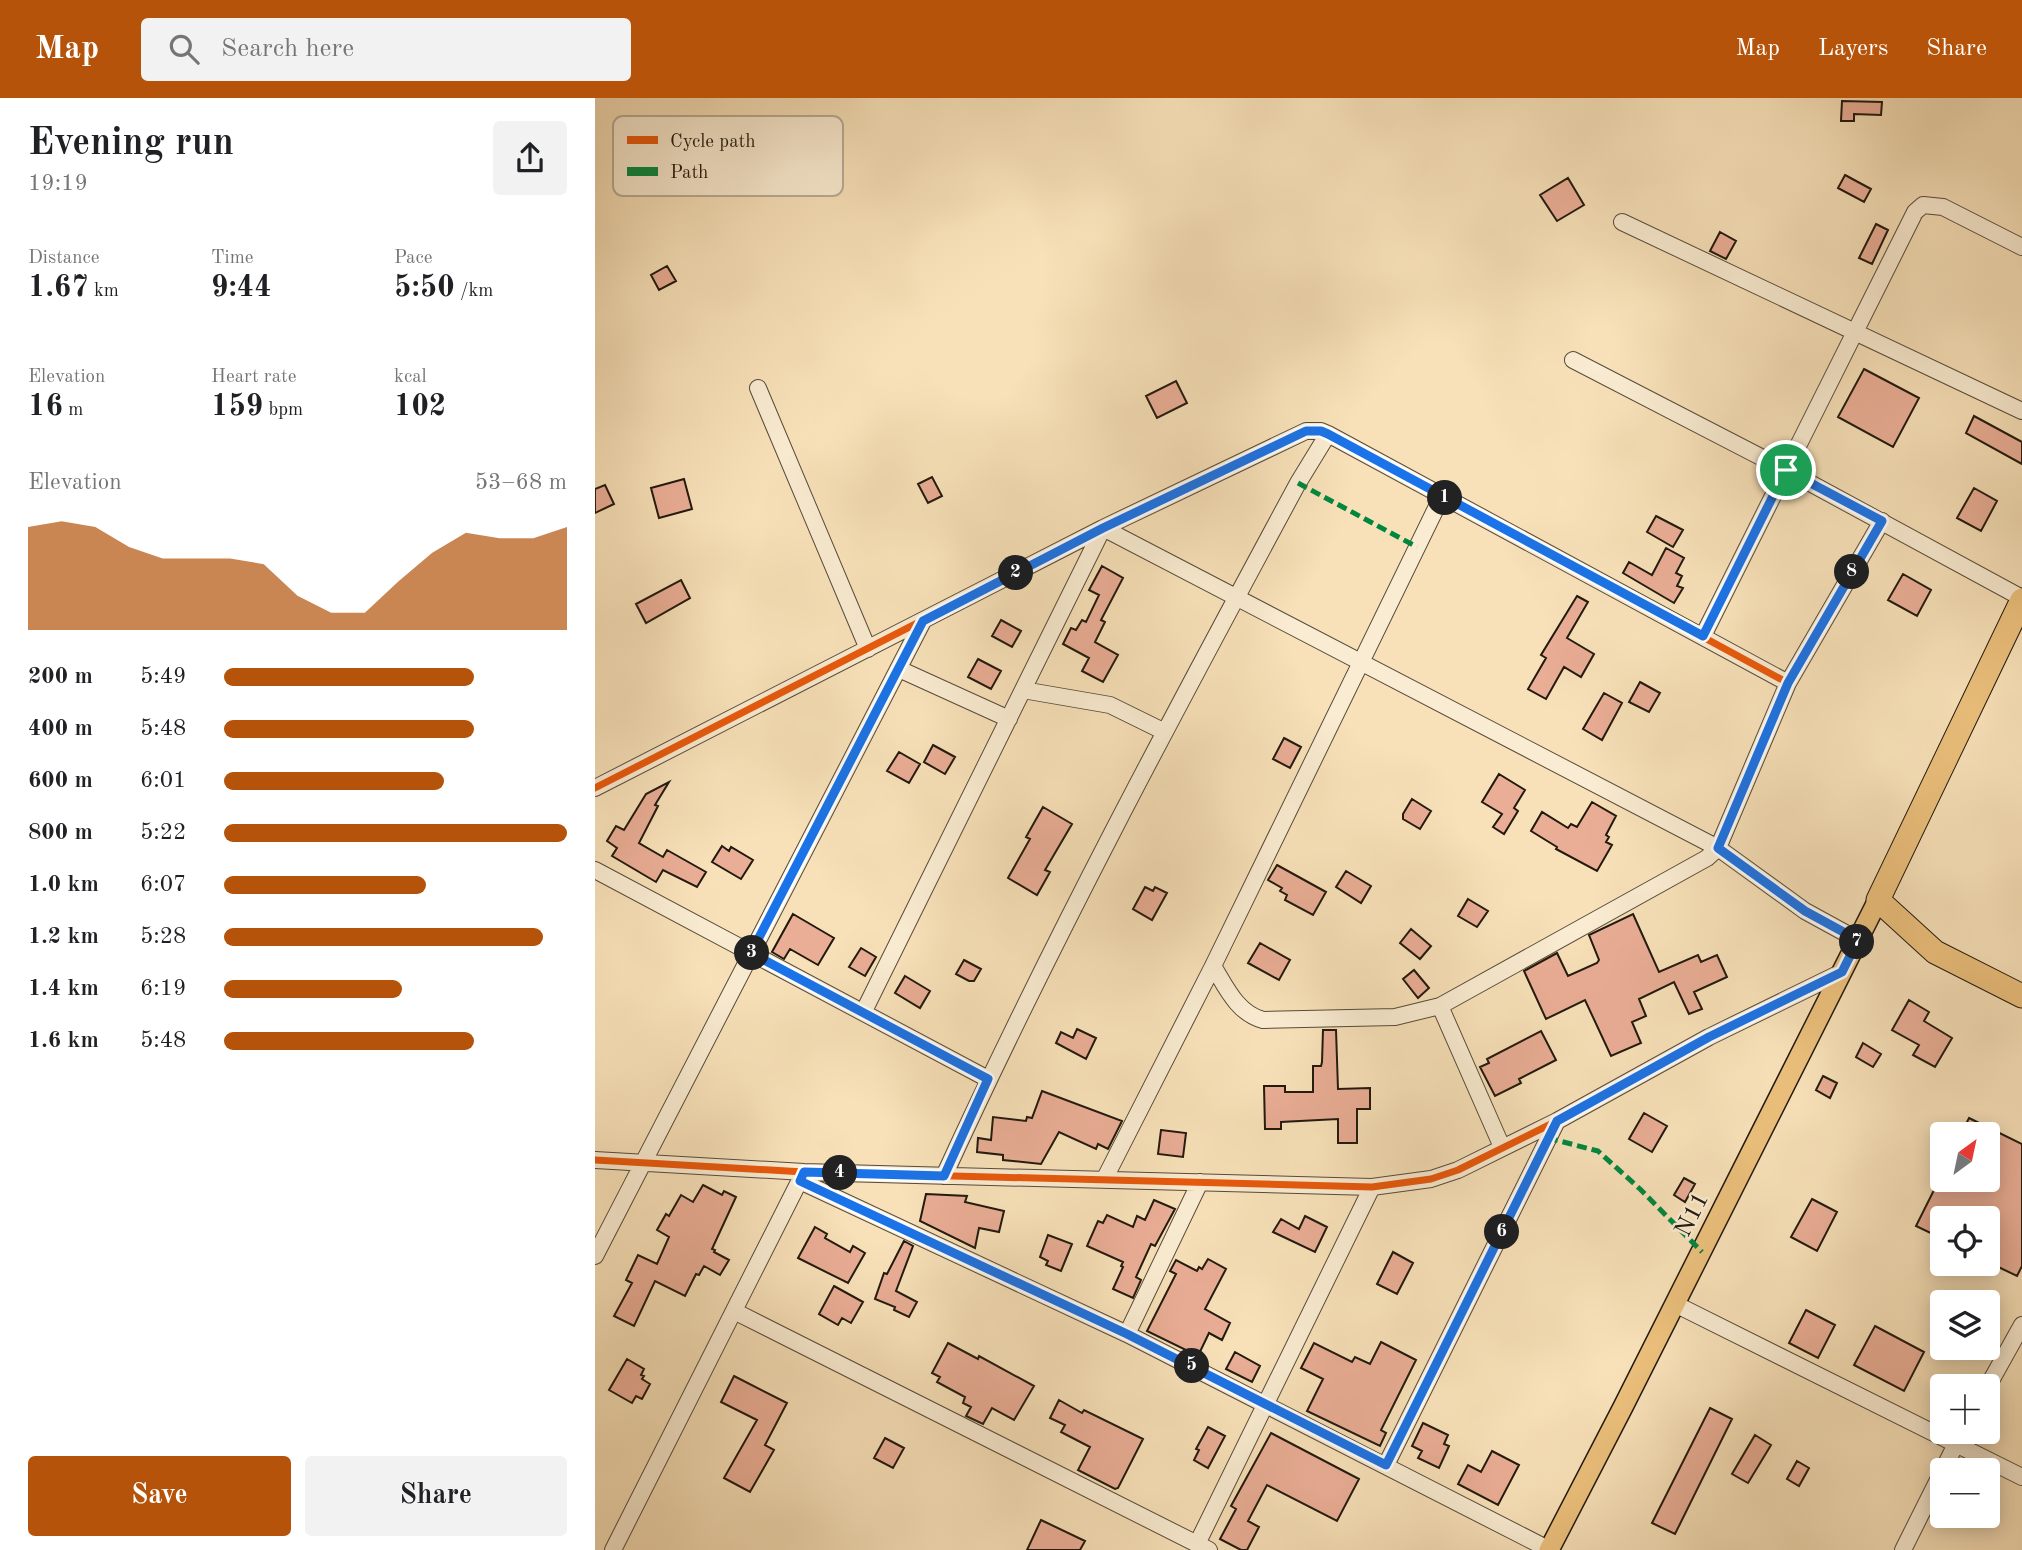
<!DOCTYPE html>
<meta charset="utf-8">
<style>
body{margin:0;font-family:"Old Standard TT",serif;background:#f2f2f2;color:#202124;height:100vh;display:flex;flex-direction:column;font-size:26px;white-space:nowrap}
*{box-sizing:border-box;margin:0}
p{font-size:23px;color:#757577}
.icon{flex:none;width:38px;height:38px;fill:none;stroke:currentColor;stroke-width:2;stroke-linecap:round;stroke-linejoin:round}
.map{position:relative;flex:1;overflow:hidden}
.drawer{display:flex;flex-direction:column;background:#fff;width:595px}
.drawer>*{flex:none}
.needle{width:46px;rotate:33deg}
.controls{position:absolute;left:1335px;top:1024px;display:grid;gap:14px}
.controls a{display:grid;place-items:center;width:70px;height:70px;border-radius:7px;background:#fff;box-shadow:0 4px 18px #0003;font-size:35px}
.pin{position:absolute;display:grid;place-items:center;width:60px;height:60px;color:#fff;margin:-30px;border:4px solid #fff;border-radius:50%;box-shadow:0 2px 7px #0007}
.km{position:absolute;width:35px;height:35px;margin:-18px;border-radius:50%;background:#222;color:#fff;font-size:19px;line-height:35px;text-align:center}
.round{display:grid;place-items:center;flex:none;width:74px;height:74px;border-radius:7px;background:#f2f2f2}
.head{display:flex;align-items:center;justify-content:space-between;height:119px;padding:0 28px}
h1{font-size:38px;font-weight:700;line-height:52px}
.stats{display:grid;grid-template-columns:repeat(3,1fr);gap:10px;height:119px;padding:7px 28px}
.stats div{display:grid;align-content:center}
.stats b{font-size:30px;font-weight:700}
.stats small{font-size:19px;font-weight:400}
.stats p{font-size:19px}
.chart{height:196px;padding:14px 28px}
.chart p{display:flex;justify-content:space-between}
.chart svg{width:100%;height:126px;margin-top:7px;fill:#b45309;opacity:.7}
.button{display:flex;gap:14px;margin-top:auto;padding:14px 28px}
.button a{flex:1;height:80px;border-radius:7px;background:#b45309;color:#fff;font-size:28px;font-weight:700;line-height:80px;text-align:center}
.button a+a{background:#f2f2f2;color:#202124}
ul{padding:0 28px;list-style:none;font-size:23px}
li{display:grid;grid-template-columns:112px 84px 1fr;align-items:center;height:52px}
li i{height:18px;border-radius:9px;background:#b45309}
header{display:flex;align-items:center;gap:42px;box-sizing:border-box;height:98px;padding:0 35px;background:#b45309;color:#fff}
header strong{font-size:33px}
nav{display:flex;gap:38px;margin-inline-start:auto;font-size:24px}
.search{width:490px;height:63px;background:#f2f2f2;display:flex;align-items:center;gap:18px;box-sizing:border-box;padding:0 24px;border-radius:7px;color:#757577;font-size:26px}
main{display:flex;flex:1;min-height:0}
.map>svg:first-child{display:block}
.building{fill:#eaae96;stroke:#21190e;stroke-width:2}
.lines{fill:none;stroke-linecap:round;stroke-linejoin:round}
.minor-casing{stroke:#574b39;stroke-width:18}
.major-casing{stroke:#21190e;stroke-width:22}
.highway-casing{stroke:#21190e;stroke-width:25}
.minor{stroke:#faecd2;stroke-width:16}
.major{stroke:#ecc07c;stroke-width:19}
.highway{stroke:#ecc07c;stroke-width:23}
.quiet{stroke:#00873e;stroke-width:5;stroke-dasharray:10 5;stroke-linecap:butt}
.cycleway-casing{stroke:#faecd2;stroke-width:11}
.cycleway{stroke:#e8590c;stroke-width:7}
.route-casing{stroke:#fff;stroke-width:14}
.route{stroke:#1a73e8;stroke-width:9}
.labels{text-anchor:middle;dominant-baseline:central;stroke-width:5;stroke-linejoin:round;paint-order:stroke}
.street-label{font-size:24px;fill:#21190e;stroke:#faecd2}
.key{fill:#faecd2;stroke:#b9ad97;stroke-width:2}
.key-label{font-size:19px;fill:#21190e}
</style>
<header>
<strong>Map</strong>
<div class="search"><svg class="icon" aria-label="search" viewBox="0 0 24 24"><circle cx="10" cy="10" r="6"/><path d="M15 15l6 6"/></svg>Search here</div>
<nav><a>Map</a><a>Layers</a><a>Share</a></nav>
</header>
<main>
<section class="drawer">
<div class="head"><div><h1>Evening run</h1><p>19:19</p></div><a class="round"><svg class="icon" aria-label="share" viewBox="0 0 24 24"><path d="M12 15V3M7 8l5-5 5 5M5 13v7h14v-7"/></svg></a></div>
<div class="stats">
<div><p>Distance</p><b>1.67<small> km</small></b></div>
<div><p>Time</p><b>9:44</b></div>
<div><p>Pace</p><b>5:50<small> /km</small></b></div>
</div>
<div class="stats">
<div><p>Elevation</p><b>16<small> m</small></b></div>
<div><p>Heart rate</p><b>159<small> bpm</small></b></div>
<div><p>kcal</p><b>102</b></div>
</div>
<div class="chart"><p><span>Elevation</span>53–68 m</p>
<svg viewBox="0 0 160 44" preserveAspectRatio="none"><path d="M0 44V8L10 6L20 8L30 15L40 19L50 19L60 19L70 21L80 32L90 38L100 38L110 27L120 17L130 10L140 12L150 12L160 8V44z"/></svg>
</div>
<ul>
<li><b>200 m</b>5:49<i style="width:73%"></i></li>
<li><b>400 m</b>5:48<i style="width:73%"></i></li>
<li><b>600 m</b>6:01<i style="width:64%"></i></li>
<li><b>800 m</b>5:22<i style="width:100%"></i></li>
<li><b>1.0 km</b>6:07<i style="width:59%"></i></li>
<li><b>1.2 km</b>5:28<i style="width:93%"></i></li>
<li><b>1.4 km</b>6:19<i style="width:52%"></i></li>
<li><b>1.6 km</b>5:48<i style="width:73%"></i></li>
</ul>
<div class="button"><a>Save</a><a>Share</a></div>
</section>
<div class="map">
<svg width="1427" height="1452" viewBox="0 0 1427 1452">
<rect width="100%" height="100%" fill="#f8e1b9"/>
<filter id="stains"><feTurbulence type="fractalNoise" baseFrequency=".00286" numOctaves="4"/><feColorMatrix values="0 0 0 0 .2 0 0 0 0 .09 0 0 0 0 .02 0 0 0 .5 -.17"/></filter>
<radialGradient id="worn" r=".72"><stop offset=".6" stop-color="#630" stop-opacity="0"/><stop offset="1" stop-color="#630" stop-opacity=".3"/></radialGradient>
<path class="building" d="M1247,3L1287,4L1286,17L1259,16V23H1246Z
M1250,77L1276,91L1269,104L1243,90Z
M973,80L989,107L962,123L945,97Z
M1281,126L1293,132L1277,166L1264,160Z
M1125,134L1141,143L1131,161L1115,153Z
M72,168L81,183L64,192L56,177Z
M1269,271L1324,300L1298,349L1243,319Z
M581,283L592,305L562,320L551,298Z
M1379,318L1427,344V366L1371,335Z
M337,379L347,398L333,405L323,386Z
M89,381L97,411L64,420L56,390Z
M10,387L19,406L0,415V391Z
M1379,390L1402,403L1386,433L1362,420Z
M1061,418L1088,432L1078,449L1052,434Z
M1071,450L1089,460L1081,475L1087,478L1082,488L1088,490L1079,505L1028,475L1034,464L1057,477Z
M507,468L528,480L506,522L510,524L500,544L523,557L508,584L487,573L494,560L468,546L476,530L481,532L487,522L491,524L504,497L494,492Z
M1308,476L1336,492L1322,518L1293,502Z
M86,482L95,500L51,525L41,506Z
M982,498L993,504L972,540L999,556L986,579L969,569L951,601L933,591L951,560L946,557Z
M406,522L426,533L417,549L397,538Z
M383,561L406,573L396,591L373,579Z
M1045,584L1065,595L1054,614L1034,604Z
M1009,595L1027,605L1007,642L988,631Z
M689,640L706,649L695,670L678,661Z
M338,647L360,659L350,676L329,664Z
M304,654L325,666L314,685L292,673Z
M904,676L930,692L919,710L923,713L909,736L898,729L907,716L887,704Z
M74,684L60,707L63,708L44,745L68,759L72,752L111,774L102,789L68,772L61,784L17,758L22,750L12,743L21,728L29,732L51,696Z
M817,701L836,713L825,731L808,721V716Z
M997,704L1021,718L1011,737L1014,739L1011,744L1017,747L1002,773L961,751L962,749L936,733L947,714L973,730L976,726L982,729Z
M448,709L477,726L450,772L455,774L442,797L413,780L435,741L431,739Z
M127,748L134,753L136,749L158,762L146,781L117,764Z
M682,767L731,794L718,817L690,802L692,797L685,793L687,790L673,782Z
M751,773L776,788L766,805L741,789Z
M550,789L558,793L560,789L572,795L557,822L538,811Z
M873,801L893,813L882,829L863,818Z
M198,816L239,840L223,867L195,851L189,861L177,854Z
M1038,816L1064,874L1103,857L1106,864L1122,857L1132,879L1099,894L1107,911L1094,916L1079,884L1044,901L1051,918L1037,924L1046,945L1016,958L990,902L951,921L929,873L962,855L973,878L1002,865L1004,862L994,837Z
M816,831L836,848L825,861L805,845Z
M665,845L695,862L684,882L653,865Z
M266,850L281,859L270,878L254,869Z
M369,862L386,871L379,883H374L361,876Z
M819,872L834,890L823,900L808,881Z
M310,878L335,893L325,910L300,895Z
M1314,902L1334,914L1329,923L1357,940L1340,969L1318,957L1324,947L1297,932Z
M482,931L501,940L491,961L461,945L466,934L478,940Z
M728,932H741L743,991L775,990V1011H762V1045H743V1021L686,1024V1031H670L669,988H690V994H718V968H726L727,964Z
M946,933L961,962L924,981L926,985L900,998L885,969L894,965L892,961Z
M1268,945L1286,956L1278,969L1261,959Z
M1228,978L1242,985L1235,1000L1221,992Z
M447,993L527,1023L513,1051L503,1046L501,1051L464,1034L446,1066L408,1062V1057L382,1054L383,1040L396,1042L398,1019L431,1023L432,1019L437,1020Z
M1049,1015L1072,1028L1057,1054L1034,1041Z
M1374,1020L1427,1046V1168L1422,1178L1393,1164V1120H1348V1141L1321,1128L1344,1082H1393V1036H1366Z
M566,1032L591,1035L588,1059L563,1056Z
M1089,1080L1100,1086L1090,1104L1079,1097Z
M108,1087L127,1097L129,1093L141,1099L117,1151L120,1152L119,1154L134,1162L125,1177L109,1168L104,1177L101,1176L90,1198L60,1183L39,1228L19,1218L37,1185L31,1182L43,1157L62,1166L74,1139L62,1132L71,1116L74,1118L86,1097L98,1104Z
M331,1096L372,1098L370,1104L409,1113L404,1134L384,1130L380,1150L325,1123Z
M1217,1101L1242,1114L1222,1153L1196,1139Z
M559,1102L580,1111L560,1148L556,1146L541,1179L546,1182L538,1200L518,1191L528,1169L526,1168L528,1164L492,1148L503,1123L508,1125L512,1117L538,1129L542,1118L550,1122Z
M710,1118L732,1129L720,1154L678,1134L686,1121L704,1131Z
M220,1129L232,1136L230,1140L255,1154L258,1148L270,1155L253,1185L203,1160Z
M453,1137L477,1146L466,1173L451,1167L453,1163L445,1159Z
M309,1143L318,1148L301,1193L322,1204L314,1219L299,1212L300,1209L280,1201L289,1175L292,1176Z
M798,1154L818,1165L802,1196L782,1186Z
M613,1161L631,1171L610,1211L635,1225L627,1242L614,1235L603,1258L552,1233L581,1176L575,1173L581,1162L602,1173L604,1169L607,1171Z
M239,1188L268,1204L256,1225L247,1220L243,1227L224,1216Z
M1211,1212L1240,1227L1223,1260L1194,1245Z
M1280,1228L1329,1254L1309,1293L1259,1267Z
M786,1244L821,1262L786,1332L791,1335L785,1348L712,1313L728,1281L706,1270L719,1245L757,1264L760,1259L775,1266Z
M353,1245L383,1261L384,1258L439,1288L419,1322L397,1310L388,1326L371,1318L376,1309L368,1305L370,1299L342,1284L345,1279L337,1275Z
M640,1254L665,1268L657,1284L631,1271Z
M32,1261L49,1271L46,1277L49,1278L47,1281L55,1286L47,1301L41,1298L37,1305L14,1292Z
M139,1278L192,1305L170,1347L179,1352L155,1394L129,1380L162,1322L126,1304Z
M464,1302L487,1315L489,1312L548,1341L523,1390L520,1391L483,1372L495,1349L466,1334L470,1327L455,1320Z
M1115,1310L1137,1321L1080,1436L1057,1425Z
M828,1325L853,1337L849,1346L854,1348L844,1370L823,1360L827,1353L817,1348Z
M613,1329L630,1338L613,1370L599,1362L604,1352L601,1351Z
M676,1335L764,1381L742,1423L672,1387L653,1423L664,1429L652,1452H646L625,1441L641,1411L636,1408Z
M1160,1337L1176,1347L1153,1385L1137,1376Z
M290,1340L309,1350L298,1370L279,1360Z
M897,1353L924,1367L903,1407L863,1386L873,1367L886,1374Z
M1202,1363L1214,1370L1204,1388L1192,1381Z
M446,1422L490,1443L485,1452H432Z"/>
<g class="lines">
<g class="minor-casing">
<path id="minor" d="M1027,124L1427,313
M978,262L1191,372L1427,500
M163,290L273,551
M508,430L1123,750L1210,813L1263,842
M1108,538L1320,114L1328,107L1348,109L1427,149
M304,571L414,621
M428,592L515,607L570,634
M0,690L508,430L711,333H726L733,336L1193,585
M0,772L393,981
M618,868C631,889 642,915 668,922L800,919L845,908L1112,760L1123,750L1193,585L1287,423
M845,908L907,1049
M269,913L508,430
M0,1062L209,1074L777,1089L836,1081L863,1072L962,1023L1114,939L1247,874
M349,1078C457,842 580,613 703,385L733,336
M509,1082L618,868L847,398
M205,1083L532,1236L955,1452
M0,1158L328,523
M1080,1206L1427,1379
M139,1213L614,1452
M532,1236L605,1084
M1393,1288L1427,1227
M791,1367L962,1023
M602,1446L777,1089
M18,1452L209,1074
M1308,1452L1367,1334"/>
</g>
<g class="major-casing">
<path id="major" d="M954,1452L1028,1309L1283,802"/>
</g>
<g class="highway-casing">
<path id="highway" d="M1427,502L1283,802L1340,854L1427,898"/>
</g>
<use href="#minor" class="minor"/>
<use href="#major" class="major"/>
<use href="#highway" class="highway"/>
<path class="quiet" d="M703,385L822,449
M953,1040L1003,1053L1045,1091L1107,1154"/>
<g class="cycleway-casing">
<path id="cycleway" d="M0,690L508,430L711,333H726L733,336L1193,585
M0,1062L209,1074L777,1089L836,1081L863,1072L962,1023L1114,939L1247,874"/>
</g>
<use href="#cycleway" class="cycleway"/>
</g>
<g class="lines">
<g class="route-casing">
<path id="route" d="M711,333H726L733,336L1108,538L1191,372L1287,423L1193,585L1123,750L1210,813L1263,842L1247,874L1114,939L962,1023L791,1367L532,1236L205,1083L209,1074L349,1078L393,981L156,855L328,523L508,430Z"/>
</g>
<use href="#route" class="route"/>
</g>
<g class="labels">
<g class="street-label">
<text transform="translate(1098 1117) rotate(-63)">N11</text>
</g>
</g>
<rect x="18" y="18" width="230" height="80" rx="10" class="key"/>
<rect x="32" y="38" width="31" height="8" fill="#e8590c"/>
<rect x="32" y="69" width="31" height="9" fill="#00873e"/>
<g class="key-label">
<text x="75" y="49">Cycle path</text>
<text x="75" y="80">Path</text>
</g>
<rect width="100%" height="100%" filter="url(#stains)"/>
<rect width="100%" height="100%" fill="url(#worn)"/>
</svg>
<div class="controls">
<a><svg class="needle" viewBox="-14 -14 28 28"><path d="M0-13l5 13h-10z" fill="#e53935"/><path d="M0 13l5-13h-10z" fill="#757577"/></svg></a>
<a><svg class="icon" aria-label="locate" viewBox="0 0 24 24"><circle cx="12" cy="12" r="6"/><path d="M12 2v4M12 18v4M2 12h4M18 12h4"/></svg></a>
<a><svg class="icon" aria-label="layers" viewBox="0 0 24 24"><path d="M12 4l9 5-9 5-9-5zM3 14l9 5 9-5"/></svg></a>
<a>+</a>
<a>−</a>
</div>
<div class="pin" style="left:1191px;top:372px;background:#1e9e55"><svg class="icon" aria-label="arrive" viewBox="0 0 24 24"><path d="M6 21V4h12l-3 4 3 4H6"/></svg></div>
<b class="km" style="left:850px;top:400px">1</b>
<b class="km" style="left:421px;top:475px">2</b>
<b class="km" style="left:157px;top:855px">3</b>
<b class="km" style="left:245px;top:1075px">4</b>
<b class="km" style="left:597px;top:1268px">5</b>
<b class="km" style="left:907px;top:1134px">6</b>
<b class="km" style="left:1262px;top:844px">7</b>
<b class="km" style="left:1257px;top:474px">8</b>
</div>
</main>
